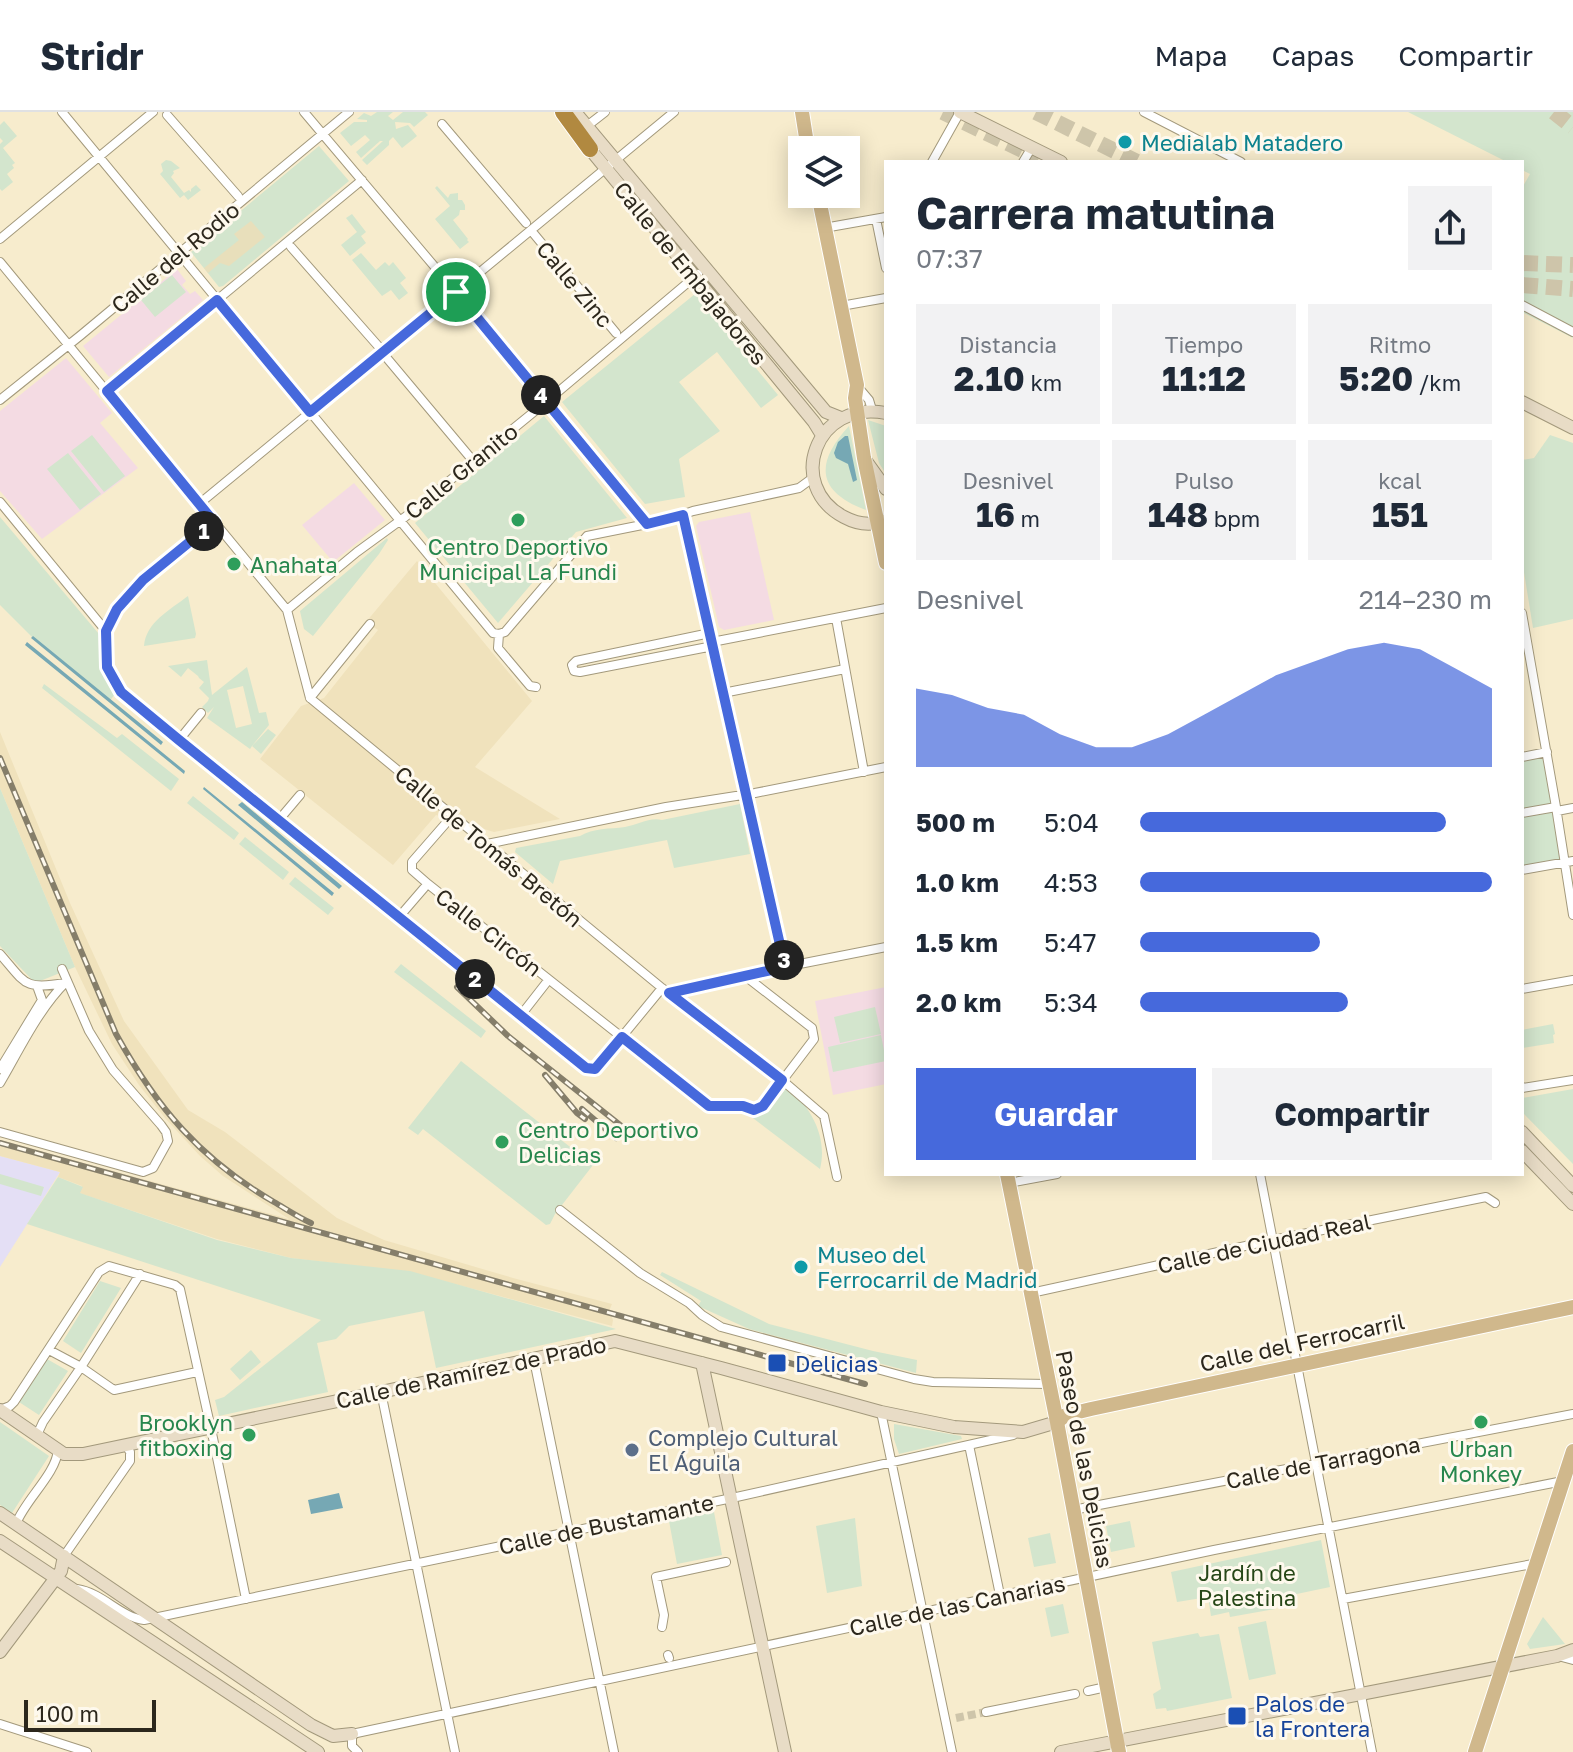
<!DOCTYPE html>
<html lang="es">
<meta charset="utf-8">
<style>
body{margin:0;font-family:"Golos Text",sans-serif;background:#f2f2f3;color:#1f2937;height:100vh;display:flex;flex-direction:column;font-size:30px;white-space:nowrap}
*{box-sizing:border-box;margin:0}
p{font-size:26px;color:#747a83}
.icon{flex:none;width:44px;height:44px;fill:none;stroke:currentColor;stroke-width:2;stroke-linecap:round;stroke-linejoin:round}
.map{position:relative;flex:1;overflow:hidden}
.side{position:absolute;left:884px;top:48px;width:640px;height:1016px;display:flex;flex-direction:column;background:#fff;border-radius:0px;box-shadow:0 4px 20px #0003}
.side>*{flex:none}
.buttons{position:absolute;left:788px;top:24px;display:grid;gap:16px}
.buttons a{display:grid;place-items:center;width:72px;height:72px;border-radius:0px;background:#fff;box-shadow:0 4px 20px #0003;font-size:40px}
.scale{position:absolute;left:24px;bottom:20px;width:132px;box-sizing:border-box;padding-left:8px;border:4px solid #2c271c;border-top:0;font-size:22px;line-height:28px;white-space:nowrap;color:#2c271c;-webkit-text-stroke:6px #fef9ed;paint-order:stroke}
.pin{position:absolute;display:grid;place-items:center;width:68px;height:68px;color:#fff;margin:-34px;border:4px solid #fff;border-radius:50%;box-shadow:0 2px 8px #0007}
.km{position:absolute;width:40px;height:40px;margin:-20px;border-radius:50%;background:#222;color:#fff;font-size:22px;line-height:40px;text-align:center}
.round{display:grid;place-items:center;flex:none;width:84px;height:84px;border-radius:0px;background:#f2f2f3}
.headline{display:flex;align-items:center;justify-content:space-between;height:136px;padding:0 32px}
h1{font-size:44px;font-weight:700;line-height:60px}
.figures{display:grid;grid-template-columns:repeat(3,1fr);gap:12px;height:136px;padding:8px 32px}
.figures div{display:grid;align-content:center;border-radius:0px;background:#f2f2f3;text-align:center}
.figures b{font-size:34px;font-weight:700}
.figures small{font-size:22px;font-weight:400}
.figures p{font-size:22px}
.chart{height:224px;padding:16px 32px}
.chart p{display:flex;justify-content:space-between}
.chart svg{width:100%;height:144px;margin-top:8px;fill:#4669dc;opacity:.7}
.button{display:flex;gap:16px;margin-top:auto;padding:16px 32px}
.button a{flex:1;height:92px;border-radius:0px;background:#4669dc;color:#fff;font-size:32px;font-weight:700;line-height:92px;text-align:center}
.button a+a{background:#f2f2f3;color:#1f2937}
ul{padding:0 32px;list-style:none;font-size:26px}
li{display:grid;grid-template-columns:128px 96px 1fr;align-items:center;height:60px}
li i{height:20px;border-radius:10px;background:#4669dc}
header{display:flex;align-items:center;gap:48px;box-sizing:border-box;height:112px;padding:0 40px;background:#fff;border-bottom:2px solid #e0e1e3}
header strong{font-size:38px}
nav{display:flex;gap:44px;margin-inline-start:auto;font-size:28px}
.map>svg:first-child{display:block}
.commercial{fill:#e4dff5}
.built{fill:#f0e2bc}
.education{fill:#f4dbe3}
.green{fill:#d3e5cd;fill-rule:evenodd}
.sand{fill:#e8dfbb}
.water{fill:#76a8b4}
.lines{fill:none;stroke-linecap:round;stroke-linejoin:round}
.street-tunnel{stroke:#cec5aa;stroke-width:8;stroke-dasharray:8 4;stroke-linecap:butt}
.highway-tunnel{stroke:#cec5aa;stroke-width:16;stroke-dasharray:16 8;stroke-linecap:butt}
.street-casing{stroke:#a3997c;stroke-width:10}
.secondary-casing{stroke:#a3997c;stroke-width:14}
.primary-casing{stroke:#fff;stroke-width:16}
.highway-casing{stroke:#fff;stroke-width:18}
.street{stroke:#fff;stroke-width:8}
.secondary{stroke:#e8dcc6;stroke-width:12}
.primary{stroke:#d0b88c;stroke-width:14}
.highway{stroke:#b18940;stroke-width:16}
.rail-casing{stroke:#857e6a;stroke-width:6}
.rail{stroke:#fef9ed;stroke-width:3;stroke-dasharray:9;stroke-linecap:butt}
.route-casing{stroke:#fff;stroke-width:16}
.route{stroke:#4669dc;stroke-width:10}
.culture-dot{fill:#0f9aa8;stroke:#fef9ed;stroke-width:3}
.leisure-dot{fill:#2e9e5b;stroke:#fef9ed;stroke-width:3}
.transit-dot{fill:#1a4fb4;stroke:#fef9ed;stroke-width:3}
.service-dot{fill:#5c6f8a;stroke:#fef9ed;stroke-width:3}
.labels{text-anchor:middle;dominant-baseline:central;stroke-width:6;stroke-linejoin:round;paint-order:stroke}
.culture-label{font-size:22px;fill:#0d838f;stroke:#fef9ed;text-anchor:start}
.street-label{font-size:22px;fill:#2c271c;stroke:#fef9ed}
.leisure-label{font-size:22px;fill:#27864d;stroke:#fef9ed}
.transit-label{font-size:22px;fill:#164399;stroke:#fef9ed;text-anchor:start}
.service-label{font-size:22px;fill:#4e5e75;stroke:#fef9ed;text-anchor:start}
.park-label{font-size:22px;fill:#264717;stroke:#fef9ed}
</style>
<header>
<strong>Stridr</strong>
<nav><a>Mapa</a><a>Capas</a><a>Compartir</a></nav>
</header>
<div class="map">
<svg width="1573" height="1640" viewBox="0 0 1573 1640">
<rect width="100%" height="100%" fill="#f7eccd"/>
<path class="commercial" d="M0,1044L60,1060L0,1155Z"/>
<path class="built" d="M417,449L532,589L475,655L560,707L494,720L436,703L393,753L260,647L301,594L324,586L378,518L366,510Z
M0,620L70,791L124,909L188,998L225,1020L337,1106L384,1128L513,1166L612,1192L609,1199L613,1208L612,1214L410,1160L291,1146L217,1127L79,1081L82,1074L58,1065L60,1060L0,1044V1028L289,1107L223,1064L200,1044L165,1006L139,973L112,932L75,855L0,676Z"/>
<path class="education" d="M177,157L186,169L182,173L190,182L195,179L203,188L109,265L83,234Z
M66,246L112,301L100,311L138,356L42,427L0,379V299Z
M354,371L385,408L333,450L302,413Z
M750,400L774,508L724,518L719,515L696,414L699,410Z
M886,875V972L833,983L815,889Z"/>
<path class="green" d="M377,0H393L388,4L393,8L403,0H425L428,3L414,15L410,11L395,10L396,17L408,13L417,24L402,36L393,25L389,29V33L367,53L362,48L383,29H380L361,46L356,40L370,28L365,23L351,34L340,21L354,10H367V8L357,7L364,1L371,4Z
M1408,0H1573V226L1522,200V76L1530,62L1522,58V50H1507Z
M4,9L17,24L3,36L15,51L12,53L14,56L7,62L13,70L2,79L0,77V32L3,29L0,26V13Z
M319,34L349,69L223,174L219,175L191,140Z
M166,48L171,49L180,56L173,59L174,61L171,65L184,81L189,78L191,80V77L196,73L201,78L188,88L184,83L180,86L160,62L163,59L161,52Z
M437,74L448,86L450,82L458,81V88H462L465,93V98H460L459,103L453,108L468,127L467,128L469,130L460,137L435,107L450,94L435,76Z
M352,102L366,120L361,124L366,131L350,144L341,133L357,120L346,106Z
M361,141L376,158L385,150L389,154L393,150L406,166L400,171L408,181L399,188L391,178L382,184L352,148Z
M172,163L186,180L155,205L141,188Z
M695,182L778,283L761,296L717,240L679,270L720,319L679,347L685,385L645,392L562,290Z
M544,304L627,406L576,420L498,511L415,411Z
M868,308L886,314V362L879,351Z
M849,314L866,398C816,379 815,351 849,314Z
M92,323L125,364L104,380L71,339Z
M1550,323L1573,331V507L1533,516L1522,448V348L1534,346Z
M68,341L101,382L80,398L47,357Z
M0,405L99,522C98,551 101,557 115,582L109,590L31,524L0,493Z
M387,426L388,428L379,442L313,524L304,517L300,499Z
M188,484L196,522L195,526L144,534C146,510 170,498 188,484Z
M207,548L212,583L247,555L259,601L266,600L269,613L252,634L268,617L276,623L261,642L252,634L250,637L207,606L214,595L208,601L202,595L208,589L209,586L199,576L204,570L199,566L198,564L188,556L181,565L168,554ZM243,574L252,612L236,616L227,578Z
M44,572L117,626L122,622L179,667L171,679L42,576Z
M1547,640L1565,750L1522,758V645Z
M0,676L75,855L35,871L0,834Z
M193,684L239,721L234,728L187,691Z
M740,692L750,742L674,756L667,728L560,749L553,772L515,740L516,736L580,724C593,716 610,717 625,715C638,713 649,705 662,708Z
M245,725L289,760L283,768L239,732Z
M295,765L334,796L328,803L289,772Z
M401,852L486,919L481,926L394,860Z
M875,895L881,922L840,931L834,905Z
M1553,912L1555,922L1553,923L1554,931L1522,936V918Z
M881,923L886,949L833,960L828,935Z
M461,949L593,1053L555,1102L550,1112L546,1113L423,1017L418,1023L408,1016Z
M787,975C811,995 828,1025 820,1057L745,1000H768Z
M1573,977V1052L1522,1000V986Z
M0,1062L44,1075L41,1084L0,1072Z
M58,1065L83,1075L80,1081L217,1128L291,1146L410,1159L616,1217L436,1256L424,1199L349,1214L336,1227L317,1231L328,1280L219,1304L215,1288L224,1285L321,1208L27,1112Z
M662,1160L769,1212L873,1239L917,1248L916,1261L749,1217L698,1194L701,1189L660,1163Z
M100,1169L121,1176L81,1241L63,1229Z
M251,1238L261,1250L240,1268L230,1257Z
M47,1247L68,1259L39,1303L19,1290Z
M0,1310L49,1344L12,1401L0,1393Z
M894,1312L961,1324L962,1327L899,1342L894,1327Z
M714,1400L722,1443L677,1452L669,1409Z
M855,1406L862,1474L827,1481L816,1414Z
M1130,1409L1135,1435L1111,1440L1106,1414Z
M1050,1421L1056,1451L1034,1455L1028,1426Z
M1321,1428L1330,1475L1273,1487L1275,1497L1230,1505L1229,1500L1211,1504L1208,1485L1177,1490L1171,1460Z
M1063,1492L1069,1521L1051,1525L1045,1496Z
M1543,1505L1565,1532L1530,1537L1527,1532Z
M1266,1509L1276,1562L1249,1568L1238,1515Z
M1198,1521L1200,1525L1219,1522L1232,1586L1167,1599L1166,1596L1156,1597L1153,1582L1161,1577L1152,1530Z"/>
<path class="sand" d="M251,109L265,125L229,154L220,151L208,161L204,156L239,128L234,122Z"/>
<path class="water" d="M845,324H848L857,368L853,370L848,352L836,346L834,341L838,330Z
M33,524L163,630L161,633L31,526Z
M27,530L185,659L184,662L25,533Z
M204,675L334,781L332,784L203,677Z
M242,690L342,774L339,777L238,693Z
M339,1381L343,1396L311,1402L308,1388Z"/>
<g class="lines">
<path class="street-tunnel" d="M956,1606L986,1600"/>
<path class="highway-tunnel" d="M943,0L1039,46
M1036,0L1137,50
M1554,0L1573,15
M1522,151L1573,153
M1522,173L1573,177"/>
<g class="street-casing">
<path id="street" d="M62,0L493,521L499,522
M304,0L456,180L647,412
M1144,0L1241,50
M167,3L238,84
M442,12L526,111
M587,14L605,0
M932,50L960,0
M1023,50L1032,35
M876,107L886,156
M824,116L886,105
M534,122L616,221
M0,127L153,0
M291,135L379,235
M0,150L287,498L310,586
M1522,193L1573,220
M841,194L886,186
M386,245L469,344
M858,275L869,288L872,298
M107,279L362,68
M0,288L81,223L349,0
M0,390L106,519
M199,392L674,0
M683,403L785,855
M214,410C187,433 112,485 107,521C103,545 110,560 121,580L278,709L586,956L592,958L597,955L662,876
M287,498L357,440L405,405L546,290L698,162
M1522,501L1556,695L1573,803
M836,506L864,660
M710,521L576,549L572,553L574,559L580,560L713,534
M499,522L505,520L587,424L667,408L693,399L799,376L814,365
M499,522L498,536L530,574L536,575
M712,530L886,496
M723,581L845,557
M310,586L662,876L782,968L824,1004L837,1065
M310,586L370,512
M179,628L201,601
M1522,645L1547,640
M1557,699L1573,696
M1522,701L1556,695
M453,703L412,750V758L428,772L709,994H743L754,998L763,994L814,927L812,916L744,863
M278,709L300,683
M487,732L666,695L755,681L886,655
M1522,758L1573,749
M399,805L424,776
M0,842C26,872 24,878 65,871
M1522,877L1573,868
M669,881L744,863L886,835
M521,903L546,871
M0,957L42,888L37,874
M0,971C20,937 38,898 66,870
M1522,976L1573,968
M0,1020L143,1060L153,1056L168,1029L166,1020L161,1013L113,958L89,919L62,857
M1260,1062L1372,1640
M1009,1071L1057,1062
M560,1098L640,1161L689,1191L702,1203L721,1215L914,1267L933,1270L1049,1272
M1031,1181L1273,1128L1486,1085L1495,1091
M49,1238L81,1255L114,1278L197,1260
M534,1248L614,1640
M381,1280L455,1640
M0,1298L10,1294L14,1290L99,1160L109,1154L175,1173L180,1177L213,1326L246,1487
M881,1300L952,1640
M37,1323L43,1310L81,1255L140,1162
M969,1333L1000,1483
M1073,1398L1573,1302
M16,1412C25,1388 56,1362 58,1338
M64,1444L130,1349V1340L126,1333
M77,1477C103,1481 120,1505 144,1508L732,1386L1013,1323
M1343,1487L1538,1451
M662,1515L664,1503L656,1465L726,1450
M668,1543L669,1546
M1558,1544L1573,1548
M1088,1579L1106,1575
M986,1600L1075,1582
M0,1612L87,1640
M358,1640L352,1634V1622L1214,1438L1563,1369"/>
</g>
<g class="secondary-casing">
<path id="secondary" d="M575,0L826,300L841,306
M960,0L1061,50
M585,31L814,310L822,323
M1522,290L1573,316
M886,301C815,287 785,374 844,405C857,412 872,414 886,408
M866,349L886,377
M1522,1020L1573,1074
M1522,1039L1573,1092
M702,1251L785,1640
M0,1298L64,1342H83L381,1280L615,1229L721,1256L881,1300L954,1315L1023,1320L1057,1310
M0,1401L311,1613L333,1624L352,1622
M0,1429L318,1640
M0,1540L61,1459L64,1444
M1061,1640L1557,1544L1573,1538"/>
</g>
<g class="primary-casing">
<path id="primary" d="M802,0L808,38
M818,82L857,273L855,286L864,346L886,451
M1007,1062L1057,1310L1119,1640
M1057,1310L1066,1303L1091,1297L1573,1195
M1475,1640L1573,1339"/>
</g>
<g class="highway-casing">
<path id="highway" d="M563,0L590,37"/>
</g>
<use href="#street" class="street"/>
<use href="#secondary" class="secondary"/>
<use href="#primary" class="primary"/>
<use href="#highway" class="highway"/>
<g class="rail-casing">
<path id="rail" d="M0,646L116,922C157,996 200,1047 274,1090C286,1097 298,1105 311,1111
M457,875L508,924L624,1016
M545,963L577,1001L585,1007
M582,997L616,1026
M0,1031L865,1272"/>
</g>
<use href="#rail" class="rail"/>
</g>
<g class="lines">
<g class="route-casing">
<path id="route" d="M456,180L647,412L683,403L785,855L669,881L782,968L763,994L754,998L743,994H709L622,925L595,957L586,956L179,628L121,580L107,555L106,519L117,497L143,468L214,410L107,279L217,188L310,300Z"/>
</g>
<use href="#route" class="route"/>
</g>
<g class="culture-dot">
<circle cx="1125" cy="30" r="8"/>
<circle cx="801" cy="1155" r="8"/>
</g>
<g class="leisure-dot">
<circle cx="518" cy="408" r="8"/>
<circle cx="234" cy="452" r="8"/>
<circle cx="502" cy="1030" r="8"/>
<circle cx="1481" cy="1310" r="8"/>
<circle cx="249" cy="1323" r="8"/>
</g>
<g class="transit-dot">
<rect x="767" y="1241" width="20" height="20" rx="4"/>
<rect x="1227" y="1594" width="20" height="20" rx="4"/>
</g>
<circle class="service-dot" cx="632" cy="1338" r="8"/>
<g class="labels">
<g class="culture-label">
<text x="1141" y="30">Medialab Matadero</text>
<text x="817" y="1142">Museo del<tspan x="817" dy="25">Ferrocarril de Madrid</tspan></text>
</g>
<g class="street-label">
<text transform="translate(175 145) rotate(-40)">Calle del Rodio</text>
<text transform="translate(691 161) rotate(51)">Calle de Embajadores</text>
<text transform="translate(575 172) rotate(50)">Calle Zinc</text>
<text transform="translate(461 359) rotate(-39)">Calle Granito</text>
<text transform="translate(489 734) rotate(40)">Calle de Tomás Bretón</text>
<text transform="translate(489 820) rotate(38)">Calle Circón</text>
<text transform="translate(1264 1131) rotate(-12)">Calle de Ciudad Real</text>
<text transform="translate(1302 1230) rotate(-12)">Calle del Ferrocarril</text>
<text transform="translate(471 1260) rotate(-12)">Calle de Ramírez de Prado</text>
<text transform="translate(1085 1347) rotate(79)">Paseo de las Delicias</text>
<text transform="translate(1323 1350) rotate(-11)">Calle de Tarragona</text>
<text transform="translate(606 1412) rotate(-12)">Calle de Bustamante</text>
<text transform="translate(957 1493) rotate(-12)">Calle de las Canarias</text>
</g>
<g class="leisure-label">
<text x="518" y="434">Centro Deportivo<tspan x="518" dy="25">Municipal La Fundi</tspan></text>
<text x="250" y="452" text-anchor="start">Anahata</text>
<text x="518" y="1017" text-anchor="start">Centro Deportivo<tspan x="518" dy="25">Delicias</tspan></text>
<text x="233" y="1310" text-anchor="end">Brooklyn<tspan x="233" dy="25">fitboxing</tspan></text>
<text x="1481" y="1336">Urban<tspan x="1481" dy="25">Monkey</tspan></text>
</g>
<g class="transit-label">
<text x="795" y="1251">Delicias</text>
<text x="1255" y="1591">Palos de<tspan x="1255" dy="25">la Frontera</tspan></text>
</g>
<g class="service-label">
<text x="648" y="1325">Complejo Cultural<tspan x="648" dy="25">El Águila</tspan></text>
</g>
<g class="park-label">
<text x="1247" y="1460">Jardín de<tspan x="1247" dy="25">Palestina</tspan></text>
</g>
</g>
</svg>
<div class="buttons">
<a><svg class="icon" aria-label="layers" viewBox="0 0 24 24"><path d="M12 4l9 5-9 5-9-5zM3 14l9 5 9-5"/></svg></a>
</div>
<div class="scale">100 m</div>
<div class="pin" style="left:456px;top:180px;background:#1e9e55"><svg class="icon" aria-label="arrive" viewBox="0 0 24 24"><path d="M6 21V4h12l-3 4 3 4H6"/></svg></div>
<b class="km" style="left:204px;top:419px">1</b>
<b class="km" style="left:475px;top:867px">2</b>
<b class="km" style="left:784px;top:848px">3</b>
<b class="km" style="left:541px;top:283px">4</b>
<section class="side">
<div class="headline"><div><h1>Carrera matutina</h1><p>07:37</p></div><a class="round"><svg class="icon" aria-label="share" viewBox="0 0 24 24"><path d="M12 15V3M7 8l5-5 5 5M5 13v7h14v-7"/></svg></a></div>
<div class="figures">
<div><p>Distancia</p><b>2.10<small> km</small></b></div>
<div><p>Tiempo</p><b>11:12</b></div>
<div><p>Ritmo</p><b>5:20<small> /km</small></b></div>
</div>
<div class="figures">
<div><p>Desnivel</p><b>16<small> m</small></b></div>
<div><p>Pulso</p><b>148<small> bpm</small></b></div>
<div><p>kcal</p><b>151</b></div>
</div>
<div class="chart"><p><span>Desnivel</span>214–230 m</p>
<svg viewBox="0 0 160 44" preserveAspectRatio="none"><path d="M0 44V20L10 22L20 26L30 28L40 34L50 38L60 38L70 34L80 28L90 22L100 16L110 12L120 8L130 6L140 8L150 14L160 20V44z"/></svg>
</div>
<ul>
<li><b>500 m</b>5:04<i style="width:87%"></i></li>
<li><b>1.0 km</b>4:53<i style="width:100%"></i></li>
<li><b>1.5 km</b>5:47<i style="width:51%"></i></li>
<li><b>2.0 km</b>5:34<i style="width:59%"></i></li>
</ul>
<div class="button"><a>Guardar</a><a>Compartir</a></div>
</section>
</div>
